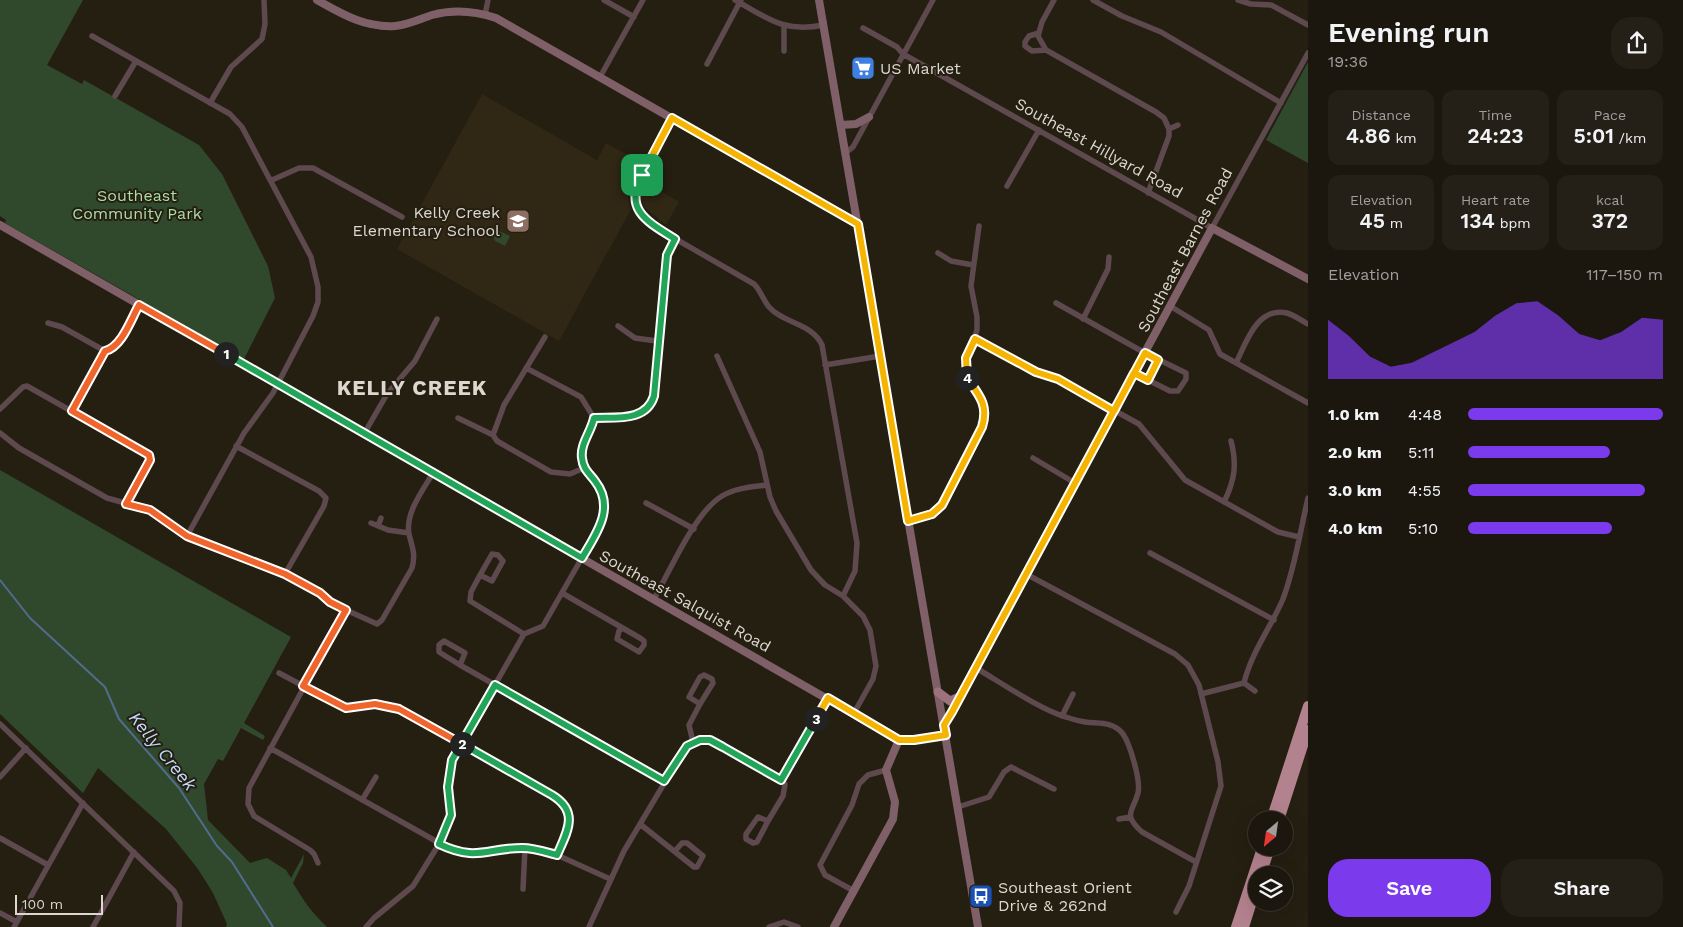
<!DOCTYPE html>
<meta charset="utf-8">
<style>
body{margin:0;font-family:"Work Sans",sans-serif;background:#252017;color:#f1f3f6;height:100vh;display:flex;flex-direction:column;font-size:19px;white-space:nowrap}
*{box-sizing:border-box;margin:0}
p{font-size:16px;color:#a09f9e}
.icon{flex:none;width:28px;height:28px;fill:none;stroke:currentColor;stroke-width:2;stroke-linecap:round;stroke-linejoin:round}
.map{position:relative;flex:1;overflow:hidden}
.details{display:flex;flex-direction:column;background:#1c170e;width:375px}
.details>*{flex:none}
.needle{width:32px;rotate:209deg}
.controls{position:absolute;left:1248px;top:811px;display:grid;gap:10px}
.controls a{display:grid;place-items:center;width:45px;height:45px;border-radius:50%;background:#1c170e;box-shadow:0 5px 20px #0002,0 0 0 1px #3a362e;font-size:25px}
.scale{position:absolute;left:15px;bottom:12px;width:88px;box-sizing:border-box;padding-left:5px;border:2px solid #dcd8d0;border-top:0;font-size:14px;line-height:18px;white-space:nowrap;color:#dcd8d0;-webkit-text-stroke:4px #251f12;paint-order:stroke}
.pin{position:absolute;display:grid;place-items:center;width:42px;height:42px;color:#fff;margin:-21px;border-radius:10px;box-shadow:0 2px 8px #0006}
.km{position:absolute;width:25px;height:25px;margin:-12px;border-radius:50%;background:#222;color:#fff;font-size:14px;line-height:25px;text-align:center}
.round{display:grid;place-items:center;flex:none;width:52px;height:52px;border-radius:20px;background:#252017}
.summary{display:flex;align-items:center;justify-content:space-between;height:85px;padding:0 20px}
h1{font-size:28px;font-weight:600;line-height:38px}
.stats{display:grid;grid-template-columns:repeat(3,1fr);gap:8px;height:85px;padding:5px 20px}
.stats div{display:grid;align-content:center;border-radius:12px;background:#252017;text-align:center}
.stats b{font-size:21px;font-weight:600}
.stats small{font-size:14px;font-weight:400}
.stats p{font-size:14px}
.chart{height:140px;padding:10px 20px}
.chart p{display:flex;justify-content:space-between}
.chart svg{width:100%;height:90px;margin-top:5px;fill:#7c3aed;opacity:.7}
.cta{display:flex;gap:10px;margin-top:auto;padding:10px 20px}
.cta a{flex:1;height:58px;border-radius:20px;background:#7c3aed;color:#fff;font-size:20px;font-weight:600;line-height:58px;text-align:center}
.cta a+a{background:#252017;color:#f1f3f6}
ul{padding:0 20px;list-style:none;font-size:16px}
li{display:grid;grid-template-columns:80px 60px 1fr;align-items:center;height:38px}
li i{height:12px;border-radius:6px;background:#7c3aed}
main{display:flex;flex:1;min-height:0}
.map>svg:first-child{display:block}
.built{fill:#302714}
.green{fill:#30492d}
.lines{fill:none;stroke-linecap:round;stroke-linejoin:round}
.stream{stroke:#516c8e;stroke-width:2}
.street{stroke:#5e494e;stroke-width:5.5}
.secondary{stroke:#806068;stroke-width:8}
.primary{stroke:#9b727d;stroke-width:9}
.highway{stroke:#b3828f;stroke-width:10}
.split-1-casing{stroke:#fff;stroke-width:10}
.split-2-casing{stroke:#fff;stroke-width:10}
.split-3-casing{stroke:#fff;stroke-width:10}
.split-4-casing{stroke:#fff;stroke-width:10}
.split-5-casing{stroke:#fff;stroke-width:10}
.split-1{stroke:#22a559;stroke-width:6}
.split-2{stroke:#f0652b;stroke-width:6}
.split-3{stroke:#22a559;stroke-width:6}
.split-4{stroke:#f5b400;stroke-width:6}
.split-5{stroke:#f5b400;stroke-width:6}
.labels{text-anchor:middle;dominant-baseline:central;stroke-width:4;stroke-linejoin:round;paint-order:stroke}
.poi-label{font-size:16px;fill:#dcd8d0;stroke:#251f12;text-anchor:start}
.street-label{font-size:16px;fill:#dcd8d0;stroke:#251f12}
.park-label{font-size:16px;fill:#abdda4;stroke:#251f12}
.water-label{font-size:18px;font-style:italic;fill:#c0dbfe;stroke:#251f12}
.district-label{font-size:21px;font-weight:bold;letter-spacing:1px;fill:#dcd8d0;stroke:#251f12}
</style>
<main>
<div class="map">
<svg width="1308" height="927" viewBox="0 0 1308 927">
<rect width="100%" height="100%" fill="#251f12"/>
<path class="built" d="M482,94L597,160L606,143L639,161L627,189L630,211L559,341L397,249Z
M674,131L646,182L679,202L666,225L644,207L640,194L642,186Z"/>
<path class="green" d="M0,0H83L47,65L82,84L84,80L199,145L222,174L268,266L275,298L244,359L5,223L6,220L0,216Z
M1308,62V163L1266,140Z
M495,229L510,236L505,246L495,241L493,234Z
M0,470L291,637L244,723L265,736L263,740L241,728L223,761L218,759L204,784L208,820L250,863L267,858L286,870L291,878L304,854L303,863L293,883C304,901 311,912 327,927H226L227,924L213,893L198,869L166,829L98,768L83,793L0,714Z"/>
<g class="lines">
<path class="stream" d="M0,580L30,618L105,687L119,719L179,788L217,846L232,862L273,927"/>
<path class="street" d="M604,0L634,17
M735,0C769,19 784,33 824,25
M1054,0L1042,22L1038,36L1046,50L1156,112L1164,118L1169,129
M1093,0L1122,16L1161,32L1281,103
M1238,0L1251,4L1271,5L1308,25
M485,15L488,0
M784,26V51
M863,28L897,47L903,54L1212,228L1308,53
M1039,33L1029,36L1025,42V46L1032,51L1046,50
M92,36L230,114L242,127L311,257L318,287V302L313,316L273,393L244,433L187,536
M707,64L741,0
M600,77L643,0
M115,96L136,61
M210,103L231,67L262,39L265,24L264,0
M672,118L636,184L634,198L638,210L660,230L754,284C761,291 763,300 769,307C784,324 812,323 822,345L857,543L855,571L843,596L863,616L870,630L876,666L873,679L854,713
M1169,129L1178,125
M845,153L853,147L933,0
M272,180L299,168H313L402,217
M1007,186L1039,130
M1148,193L1169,136V129
M938,253L951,261L973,265
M1056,303L1145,353L1186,373V379L1178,391H1170L1148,380L1159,360
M1170,306L1209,330L1220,354L1308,403
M1083,319L1108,269L1109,257
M48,323L62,327L105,351
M618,326L635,338L657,341
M975,339L1036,372L1057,379L1139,424L1185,480L1278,532L1299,537
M717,356L760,452L770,497L776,511L811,570L825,585L843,596
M1236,363C1246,343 1257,306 1287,313C1294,315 1302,321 1308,324
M825,365L880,356
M526,368L581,397L594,418
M1134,373L1148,380
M0,409L23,387L27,386L149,455L151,459L126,504
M72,411L105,351C122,347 131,319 139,305
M458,418L493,435L497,441L551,472L570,474L584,468
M594,418L637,416L643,412L652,402L667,255L675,239
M0,433L19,448L107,498L150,510L187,536L265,564L320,593L346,610L377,624L382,620L412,568C416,554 412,547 409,534C405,513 423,490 433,473
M364,434L387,394L415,361L437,319
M493,435L504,405L545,337
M236,446L319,491L326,498L324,506L285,574
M1033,458L1075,483
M1224,502C1235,480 1237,464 1231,441
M646,503L694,529
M908,521L932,514L942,505L984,421L983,400L968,378L965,365L977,330V317L971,286L979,226
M371,523L388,530L409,533
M378,526L381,518
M1150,553L1274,620
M492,554L498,555L503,561L492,581L480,575Z
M1026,574L1175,654L1188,665L1199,685L1218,762L1221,786L1189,886L1176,912
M480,575L471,592L470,601L524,634
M562,593L640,638L644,641V645L639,652L617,639L619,631L622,628
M654,599C670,571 695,512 722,496C735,488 752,487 767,485
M444,641L465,653L460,665L439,652V645Z
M460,665L664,781
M976,668C1000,682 1041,710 1066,717C1072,719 1079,721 1085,722C1098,724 1113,721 1123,734C1130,744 1141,781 1138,793C1133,812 1122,814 1142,832L1196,862
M279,673L345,708L375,704L399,709L558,799C577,817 566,835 557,855
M704,675L712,679L713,683L700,704L689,697L700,677Z
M1244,683C1251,653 1271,627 1283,599C1295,567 1300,532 1308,498
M1201,694L1244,683L1255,691
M1062,716L1073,694
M0,724L174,891L180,903L179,927
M693,742L689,725L700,704
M270,748L450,849L478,855L516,849L539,850L557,855L610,879
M0,777L26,748
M781,780L828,698
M362,800L376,777
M958,807L989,797L1004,772L1011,767L1054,789
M758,817L768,821L757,842L753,843L746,839V834Z
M1119,819L1130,817
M640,824L694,867H697L703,856L687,843H682L675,851
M0,838L48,865
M318,863L314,854L310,850L254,816L248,804L249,788L346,610
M523,889L525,848
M854,891L825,875L820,865L852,805L859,784L868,775L886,770
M0,913L17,922
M14,927L83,803
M93,927L134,852
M366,927L374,918L413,886L439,844L451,815V803L448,787L452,760L524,634L543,626L600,526C617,485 585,485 582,459C580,444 591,432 594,418
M589,927L624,851L687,745L700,740H709L781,780L785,784L783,796L768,821
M769,927L784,922L798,927"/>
<path class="secondary" d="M317,0C342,14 365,28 395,26C408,25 420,19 432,15C454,9 475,11 496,18L857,224
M819,0L978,927
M841,125L856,124L869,117
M0,225L899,740H915L946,735
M944,725L1212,228L1308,279
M834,927L893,819L895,802L886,770L899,740"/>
<path class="primary" d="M938,692L950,701L961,696"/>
<path class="highway" d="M1271,820L1308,706
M1279,820L1308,730
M1261,875L1270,848
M1236,927L1262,848
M1244,927L1256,889"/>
</g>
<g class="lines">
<g class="split-1-casing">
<path id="split-1" d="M226,354L582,558C596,534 616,508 595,481C589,473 583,469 582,458C580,444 591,432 594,418C616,417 646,422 654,396L667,255L675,239C648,222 623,210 642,175"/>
</g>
<g class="split-2-casing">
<path id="split-2" d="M226,354L139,305C131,319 122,347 105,351L72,411L149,455L150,460L126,504L150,510L187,536L285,574L320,593L330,602L346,610L303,686L346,708L375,704L399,709L462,744"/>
</g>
<g class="split-3-casing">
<path id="split-3" d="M462,744L552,795C580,812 567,832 557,855C546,852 534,848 522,848C486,848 477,862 439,844L451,815L448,787L452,760L495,685L664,781L687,746L700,740H710L723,747L781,780L816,719"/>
</g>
<g class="split-4-casing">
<path id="split-4" d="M816,719L828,698L899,740H914L946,735L944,725L952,712C1016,593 1080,473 1145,353L1158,360L1148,380L1134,373L1114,411L1058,379L1036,372L975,339L966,358L967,378"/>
</g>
<g class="split-5-casing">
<path id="split-5" d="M642,175L672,118L858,224L908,521L932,514L942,505L982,427C989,405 979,395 967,378"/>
</g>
<use href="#split-1" class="split-1"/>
<use href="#split-2" class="split-2"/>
<use href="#split-3" class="split-3"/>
<use href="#split-4" class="split-4"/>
<use href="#split-5" class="split-5"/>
</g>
<defs>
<g id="supermarket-square" transform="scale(1.25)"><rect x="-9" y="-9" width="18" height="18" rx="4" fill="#3f7fe0" stroke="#251f12"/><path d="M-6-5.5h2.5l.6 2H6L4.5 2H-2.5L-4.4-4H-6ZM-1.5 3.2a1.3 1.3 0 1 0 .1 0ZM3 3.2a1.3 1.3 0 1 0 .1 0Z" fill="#fff"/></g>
<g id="school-square" transform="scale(1.25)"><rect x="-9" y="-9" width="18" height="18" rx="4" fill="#8d6e63" stroke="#251f12"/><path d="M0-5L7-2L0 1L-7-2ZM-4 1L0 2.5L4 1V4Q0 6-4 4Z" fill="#fff"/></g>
<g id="bus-square" transform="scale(1.25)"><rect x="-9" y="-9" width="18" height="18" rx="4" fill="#1a4fb4" stroke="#251f12"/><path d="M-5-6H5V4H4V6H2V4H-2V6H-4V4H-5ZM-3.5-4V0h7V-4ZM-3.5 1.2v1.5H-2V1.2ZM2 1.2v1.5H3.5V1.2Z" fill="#fff"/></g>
</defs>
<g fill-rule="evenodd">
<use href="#supermarket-square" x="863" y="68"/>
<use href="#school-square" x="518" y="221"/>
<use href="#bus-square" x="981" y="896"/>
</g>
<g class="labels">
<g class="poi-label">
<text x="880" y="68">US Market</text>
<text x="500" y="212" text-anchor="end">Kelly Creek<tspan x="500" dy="18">Elementary School</tspan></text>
<text x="998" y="887">Southeast Orient<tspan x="998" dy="18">Drive &amp; 262nd</tspan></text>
</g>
<g class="street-label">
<text transform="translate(1099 148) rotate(29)">Southeast Hillyard Road</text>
<text transform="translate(1185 250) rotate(-62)">Southeast Barnes Road</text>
<text transform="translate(685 601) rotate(29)">Southeast Salquist Road</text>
</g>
<g class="park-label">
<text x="137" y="195">Southeast<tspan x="137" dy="18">Community Park</tspan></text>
</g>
<g class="water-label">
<text transform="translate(163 751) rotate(51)">Kelly Creek</text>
</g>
<g class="district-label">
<text x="412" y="387">KELLY CREEK</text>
</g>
</g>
</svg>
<div class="controls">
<a><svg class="needle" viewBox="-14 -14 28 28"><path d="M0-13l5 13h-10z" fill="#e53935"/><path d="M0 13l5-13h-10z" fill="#a09f9e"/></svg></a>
<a><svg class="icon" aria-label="layers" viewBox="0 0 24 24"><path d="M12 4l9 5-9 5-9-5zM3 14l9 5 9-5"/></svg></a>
</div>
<div class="scale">100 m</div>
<div class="pin" style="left:642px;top:175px;background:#1e9e55"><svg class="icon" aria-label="arrive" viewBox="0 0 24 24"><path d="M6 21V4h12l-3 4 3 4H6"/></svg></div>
<b class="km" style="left:226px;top:354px">1</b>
<b class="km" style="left:462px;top:744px">2</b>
<b class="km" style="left:816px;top:719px">3</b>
<b class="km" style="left:967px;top:378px">4</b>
</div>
<section class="details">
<div class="summary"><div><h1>Evening run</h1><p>19:36</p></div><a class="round"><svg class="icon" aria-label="share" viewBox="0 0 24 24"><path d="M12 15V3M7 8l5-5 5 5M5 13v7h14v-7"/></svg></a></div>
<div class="stats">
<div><p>Distance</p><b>4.86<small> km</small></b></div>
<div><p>Time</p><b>24:23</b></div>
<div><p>Pace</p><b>5:01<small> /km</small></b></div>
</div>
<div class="stats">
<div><p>Elevation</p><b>45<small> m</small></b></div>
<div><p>Heart rate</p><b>134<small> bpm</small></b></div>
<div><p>kcal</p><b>372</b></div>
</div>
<div class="chart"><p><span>Elevation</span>117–150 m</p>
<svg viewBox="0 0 160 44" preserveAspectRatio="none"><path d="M0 44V15L10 23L20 33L30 38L40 36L50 31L60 26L70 21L80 13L90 7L100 6L110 13L120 22L130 25L140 21L150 14L160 15V44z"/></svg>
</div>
<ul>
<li><b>1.0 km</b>4:48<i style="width:100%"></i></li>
<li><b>2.0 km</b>5:11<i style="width:73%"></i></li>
<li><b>3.0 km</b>4:55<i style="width:91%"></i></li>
<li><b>4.0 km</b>5:10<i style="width:74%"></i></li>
</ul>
<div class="cta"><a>Save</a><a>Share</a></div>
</section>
</main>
